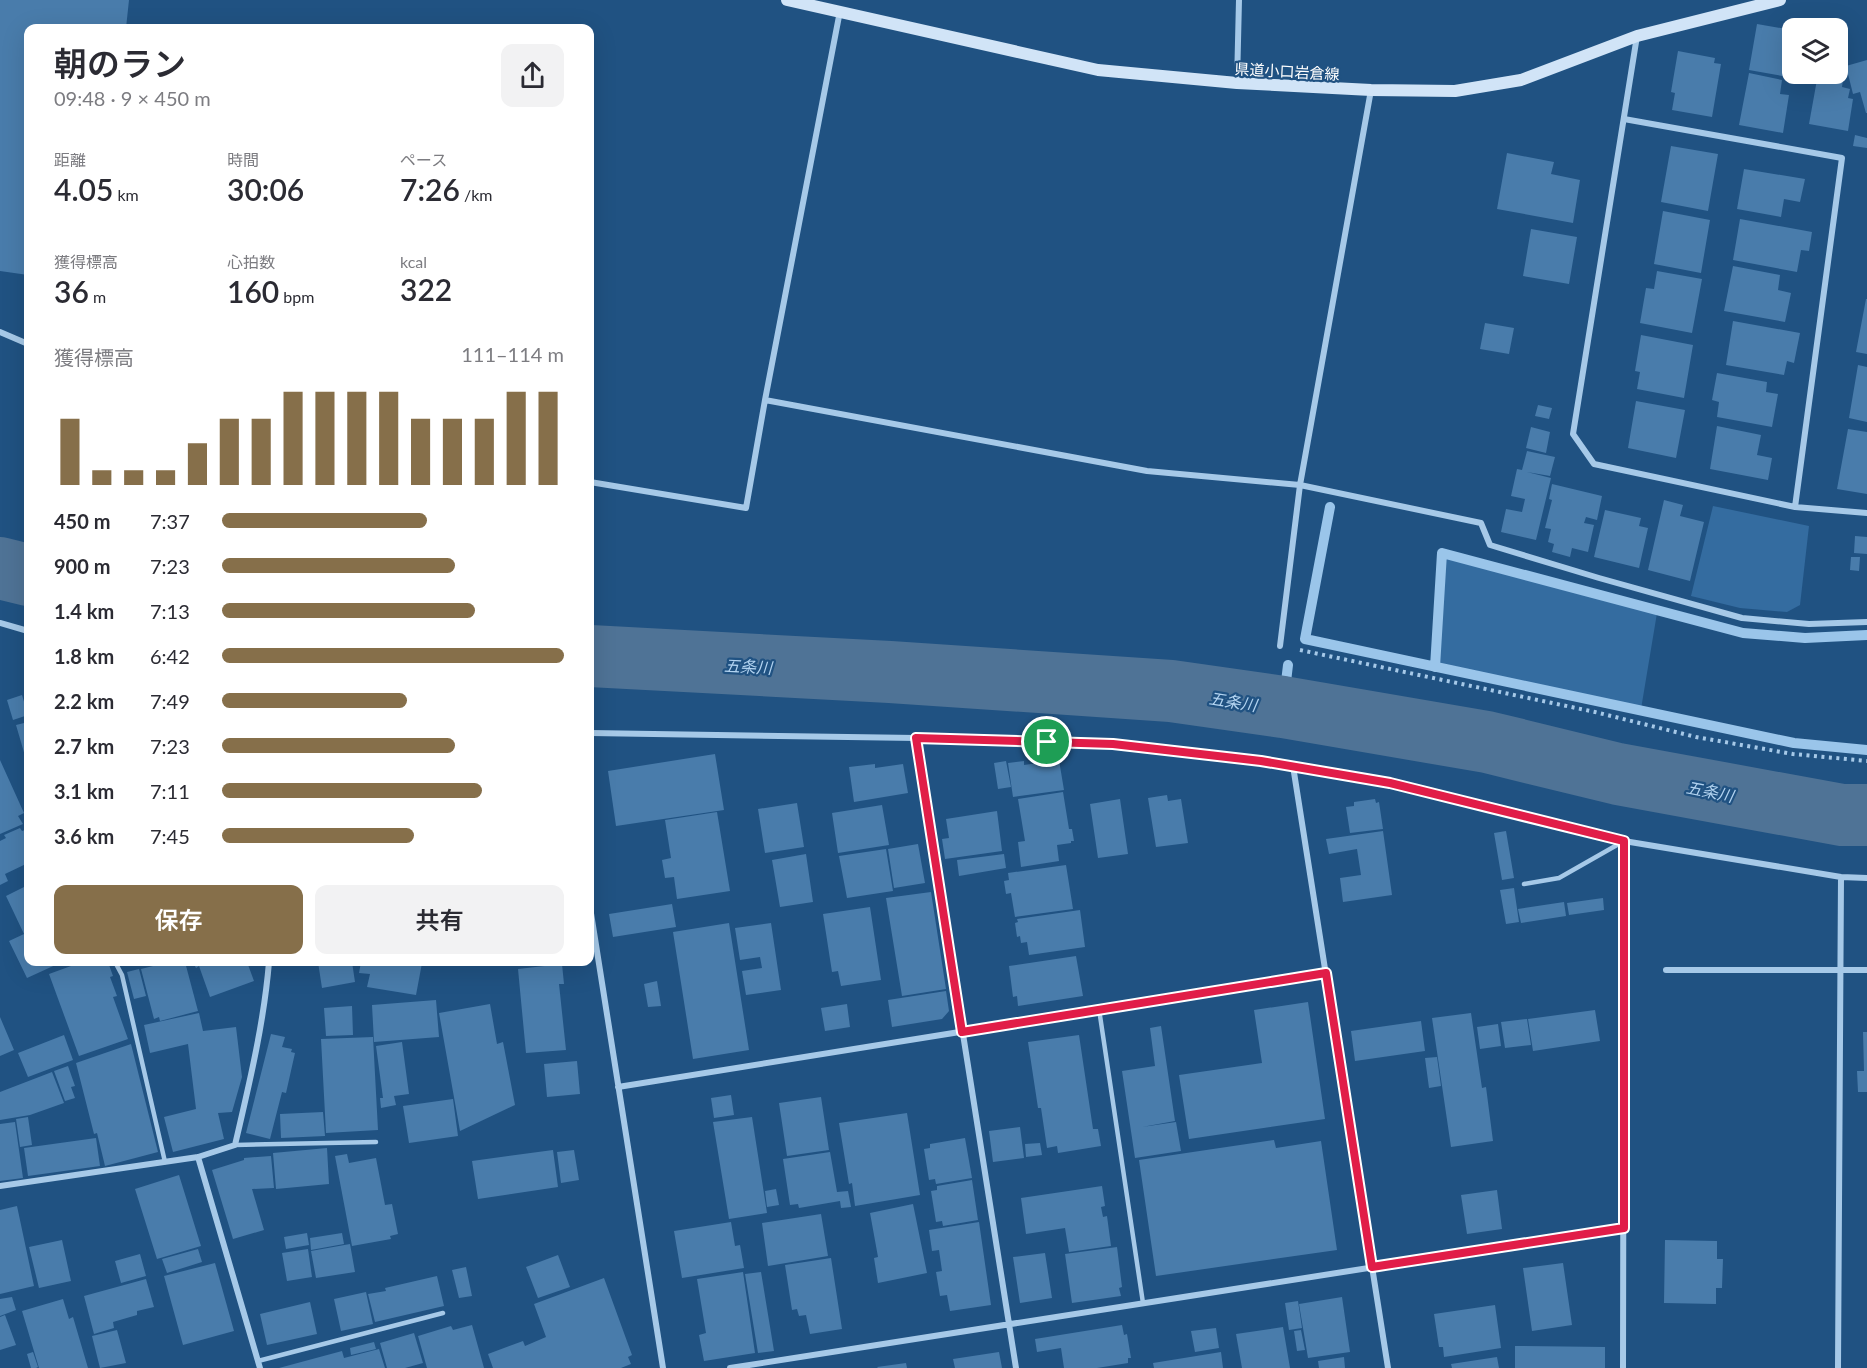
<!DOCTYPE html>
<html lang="ja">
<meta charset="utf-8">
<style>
body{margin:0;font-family:Lato,"Noto Sans JP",sans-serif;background:#f2f2f3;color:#2b2b33;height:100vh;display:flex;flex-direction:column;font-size:22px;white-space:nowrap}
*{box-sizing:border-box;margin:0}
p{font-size:20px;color:#7c7c81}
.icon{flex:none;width:33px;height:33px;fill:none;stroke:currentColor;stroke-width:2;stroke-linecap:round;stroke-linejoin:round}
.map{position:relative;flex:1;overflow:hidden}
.drawer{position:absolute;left:24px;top:24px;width:570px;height:942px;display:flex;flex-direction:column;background:#fff;border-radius:12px;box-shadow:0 6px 24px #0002}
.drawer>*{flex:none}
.fabs{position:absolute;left:1782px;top:18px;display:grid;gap:12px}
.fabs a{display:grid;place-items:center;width:66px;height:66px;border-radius:12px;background:#fff;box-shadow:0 6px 24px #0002;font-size:30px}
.pin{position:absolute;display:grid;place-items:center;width:51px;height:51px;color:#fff;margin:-26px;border:3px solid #fff;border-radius:50%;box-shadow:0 2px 6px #0007}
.round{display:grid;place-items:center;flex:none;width:63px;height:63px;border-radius:12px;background:#f2f2f3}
.summary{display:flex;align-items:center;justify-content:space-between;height:102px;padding:0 30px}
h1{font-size:33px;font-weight:600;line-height:45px}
.figures{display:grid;grid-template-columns:repeat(3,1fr);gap:9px;height:102px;padding:6px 30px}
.figures div{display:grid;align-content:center}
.figures b{font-size:30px;font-weight:600}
.figures small{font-size:16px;font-weight:400}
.figures p{font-size:16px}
.chart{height:168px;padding:12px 30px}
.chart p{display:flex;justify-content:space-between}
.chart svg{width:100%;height:108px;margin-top:6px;stroke:#866f4a;stroke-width:6}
.button{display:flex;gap:12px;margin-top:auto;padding:12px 30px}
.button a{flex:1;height:69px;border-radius:12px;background:#866f4a;color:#fff;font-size:24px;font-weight:600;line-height:69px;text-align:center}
.button a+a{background:#f2f2f3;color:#2b2b33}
ul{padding:0 30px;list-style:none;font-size:20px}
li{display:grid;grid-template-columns:96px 72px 1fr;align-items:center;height:45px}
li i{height:15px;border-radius:8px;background:#866f4a}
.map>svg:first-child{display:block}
.green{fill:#346ca0}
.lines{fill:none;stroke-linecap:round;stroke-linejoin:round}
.stream{stroke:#9ac5ea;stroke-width:10}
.river{stroke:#4f7396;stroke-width:62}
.building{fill:#497cab}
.path{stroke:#a6c9e8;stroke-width:4;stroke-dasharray:3 4.5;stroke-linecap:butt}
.lane{stroke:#a6c9e8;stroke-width:4.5}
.street{stroke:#a6c9e8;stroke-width:6}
.secondary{stroke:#d1e4f7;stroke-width:12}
.route-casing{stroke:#fff;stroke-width:12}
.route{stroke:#e11d48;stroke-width:8}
.labels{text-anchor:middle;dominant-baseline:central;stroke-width:4.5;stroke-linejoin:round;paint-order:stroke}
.street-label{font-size:15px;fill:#fff;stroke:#205282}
.water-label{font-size:16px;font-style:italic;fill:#b2d3f0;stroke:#205282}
</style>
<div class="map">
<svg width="1867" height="1368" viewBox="0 0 1867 1368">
<rect width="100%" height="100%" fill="#205282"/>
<path class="green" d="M1713,506L1809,526L1800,605L1787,612L1740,608L1691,596Z
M1446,557L1657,613L1641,709L1439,664Z"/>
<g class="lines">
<path class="stream" d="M1330,507L1305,639L1794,743L1867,750
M1435,667L1442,553L1743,633L1805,638L1867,635
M1283,707L1288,665"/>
<path class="river" d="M0,568L28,575
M590,656L890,672L1171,691L1283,707L1487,742L1618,774L1842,815H1867"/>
</g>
<path class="building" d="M0,0H129L126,28H28V275L0,271Z
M1757,24L1792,30V74H1812L1811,81L1749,70Z
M1678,51L1715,58L1714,63L1721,64L1712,117L1672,110L1675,93L1671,92Z
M1867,60V113H1866L1860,92L1853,94L1846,66Z
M1838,72L1844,73L1842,87L1850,89L1848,98L1853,99L1848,131L1809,124L1818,74Z
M1749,73L1782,80L1780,94L1789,95L1783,133L1739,125Z
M1855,135L1867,138V148L1853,146Z
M1671,146L1718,154L1708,211L1661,202Z
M1507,153L1554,162L1551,174L1580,180L1573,223L1497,209Z
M1744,169L1805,179L1800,202L1784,199L1781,217L1737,209Z
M1663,211L1710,220L1701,273L1654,264Z
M1740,219L1812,232L1809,251L1801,250L1797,272L1733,260Z
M1531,229L1577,237L1569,284L1523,276Z
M1733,266L1780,275L1778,290L1791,293L1785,322L1724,311Z
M1657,271L1702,279L1692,333L1640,323L1646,288L1654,289Z
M1866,299H1867V354L1856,352Z
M1733,321L1800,333L1794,363L1787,361L1784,375L1726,365Z
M1485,323L1514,328L1509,354L1480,349Z
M1641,335L1693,345L1684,398L1637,389L1640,372L1635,371Z
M1858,365L1867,367V422L1849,418Z
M1717,373L1767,382L1766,392L1778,394L1772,427L1717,417L1719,402L1712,400Z
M1636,401L1685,410L1676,458L1628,448Z
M1538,405L1552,408L1549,419L1535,416Z
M1717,426L1761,435L1757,455L1772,458L1768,480L1710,469Z
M1531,427L1550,432L1546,453L1526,448Z
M1848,429L1867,432V494L1837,489Z
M1527,451L1555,457L1550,476L1527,472L1551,478L1536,540L1501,532L1506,509L1522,512L1525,499L1511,496L1517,469L1522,470Z
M1552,484L1602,496L1597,520L1586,517L1584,523L1594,525L1588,552L1572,548L1570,557L1552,552L1554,544L1548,542L1551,529L1545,528L1552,500L1549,499Z
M1664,500L1683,505L1680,516L1704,522L1690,581L1648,570Z
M1605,510L1641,518L1639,526L1648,528L1639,568L1594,557Z
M1855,536L1867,537V554L1854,553Z
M1851,557H1860L1859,571L1850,570Z
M22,695L28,715L13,720L7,700Z
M28,722V766L16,725Z
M715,754L724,810L616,826L608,771Z
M0,760L24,813L18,816L23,824L0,834Z
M1059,760L1064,790L1013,797L1008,763L1024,761V765Z
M1006,761L1011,787L998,789L994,763Z
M875,764V768L903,764L908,793L854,802L849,767Z
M1063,792L1069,829H1072L1074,841H1071V843L1057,845L1059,861L1021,867L1018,842L1025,841L1018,799Z
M1167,795L1168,801L1181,799L1188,843L1156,847L1148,798Z
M1120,799L1128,854L1098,858L1090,804Z
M1375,799L1376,803L1379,802L1383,829L1350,833L1346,807L1354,806V802Z
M797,803L804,847L765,853L758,809Z
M882,805L889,845L838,853L832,813Z
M997,811L1002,851L945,859L942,839L949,838L946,819Z
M717,812L730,891L677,899L674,877L665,878L662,860L671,858L665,820Z
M20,828L22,831L28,829V863L5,874L8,881L0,885V841L6,838L4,835Z
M1383,831L1392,895L1343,902L1340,878L1361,875L1357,849L1329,854L1326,839Z
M1506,831L1514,878L1502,880L1494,833Z
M918,844L925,883L894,888L888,849Z
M886,849L893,891L847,898L839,856Z
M806,854L813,902L780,907L772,860Z
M1004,854L1006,868L959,876L957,860Z
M1066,865L1073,909L1015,917L1011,893L1006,894L1004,881L1009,880L1008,873Z
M28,885V962H62L27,978L9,941L24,934L6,896Z
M1514,888L1519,922L1506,924L1500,890Z
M931,892L946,989L902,996L886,898Z
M1603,898L1604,910L1569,915L1567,903Z
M1564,902L1566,916L1521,923L1518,909Z
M672,904L676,927L613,937L609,914Z
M870,907L881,980L841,986L838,971L832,972L823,914Z
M1080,910L1085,947L1029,955L1027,942L1021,943L1020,936L1017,937L1015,923L1018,922L1017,919Z
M729,923L749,1050L693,1059L673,932Z
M771,923L781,990L746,995L742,971L762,968L760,957L740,960L735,928Z
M1076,956L1083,996L1018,1006L1017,996L1013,997L1009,966Z
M82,962H108L113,976L110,977L117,996L113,997L128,1039L79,1056L49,974Z
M169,962H185L198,1011L160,1021L159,1017L154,1019L141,969Z
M193,962H247L254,981L210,997L199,966L196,968Z
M318,962H352L355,982L322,988Z
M361,962H414L422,963L416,995L367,987L370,974L359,973Z
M562,964L564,984H559L566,1050L526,1053L518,969Z
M139,969L146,996L134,999L127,972Z
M657,981L661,1006L648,1007L644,984Z
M946,991L949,1011L942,1019L892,1027L888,1000Z
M436,1000L439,1037L374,1042L372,1005Z
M1308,1002L1325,1119L1189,1139L1179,1075L1262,1063L1254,1010Z
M490,1004L497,1044L503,1042L515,1105L460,1131L439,1013Z
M847,1004L850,1027L825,1031L821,1008Z
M352,1006L353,1035L326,1036L324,1008Z
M1595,1010L1600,1041L1533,1051L1528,1019Z
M199,1013L203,1031L236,1027L242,1077L232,1112L218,1113L224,1139L173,1152L164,1117L196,1109L188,1044L150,1053L144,1025Z
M1471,1013L1482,1088L1486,1087L1493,1141L1451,1147L1432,1018Z
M0,1017L14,1050L0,1056Z
M1527,1019L1531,1045L1505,1048L1501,1022Z
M1421,1021L1425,1051L1355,1061L1351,1031Z
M1498,1024L1501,1046L1480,1049L1477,1027Z
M1161,1026L1175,1121L1142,1127L1176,1122L1181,1151L1135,1158L1122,1071L1155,1066L1150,1028Z
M1863,1032H1867V1092H1858L1857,1071H1864Z
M271,1034L285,1037L282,1047L292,1049L291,1052L295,1053L286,1093L282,1092L270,1139L246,1133Z
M64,1035L73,1060L28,1077L18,1053Z
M1079,1035L1093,1129H1098L1101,1146L1058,1153L1057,1146L1047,1148L1041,1108H1038L1028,1042Z
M373,1037L378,1130L326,1133L321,1039Z
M402,1042L409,1094L394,1096L396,1105L381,1108L380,1098H383L376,1046Z
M131,1044L158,1152L105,1166L97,1133L94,1134L76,1063Z
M1437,1057L1441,1086L1429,1088L1425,1058Z
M577,1061L580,1094L547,1097L544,1064Z
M68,1066L75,1086L71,1087L75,1098L65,1101L54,1071Z
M52,1072L64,1103L30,1115L0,1120V1092Z
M731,1095L734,1115L714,1118L711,1098Z
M821,1097L829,1150L787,1156L779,1103Z
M453,1099L458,1136L409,1143L403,1106Z
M323,1112L325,1136L281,1138L280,1114Z
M907,1113L920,1195L855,1206L852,1183L849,1184L839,1123Z
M28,1117L32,1145L20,1147L16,1119Z
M752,1117L767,1213L729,1219L713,1122Z
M15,1122L23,1178L0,1181V1124Z
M1020,1127L1024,1158L993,1162L989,1131Z
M96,1138L100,1166L28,1176L24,1148Z
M965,1138L972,1178L936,1184L935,1179L929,1180L924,1149L930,1148V1144Z
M1274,1140L1276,1148L1321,1141L1337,1250L1156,1276L1139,1160Z
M1040,1143L1042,1155L1026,1157L1025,1144Z
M327,1148L329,1184L276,1189L273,1153Z
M553,1150L558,1187L478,1199L472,1161Z
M574,1150L579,1180L561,1183L557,1152Z
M830,1152L837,1192L848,1191L851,1207L841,1208L840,1201L799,1208L798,1204L790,1205L783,1159Z
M347,1154L349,1163L376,1158L385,1205L392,1204L398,1234L390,1236L391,1239L352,1246L335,1156Z
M271,1156L274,1188L252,1189L264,1230L233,1239L212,1170L244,1160V1158Z
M179,1175L201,1246L157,1259L135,1189Z
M972,1180L978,1220L943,1226L942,1221L936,1222L931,1191L937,1190V1186Z
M1102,1186L1105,1206L1101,1207L1103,1217L1107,1216L1111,1246L1069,1252L1065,1228L1026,1234L1021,1198Z
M776,1189L779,1205L767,1207L765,1191Z
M1497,1190L1502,1229L1467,1234L1461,1195Z
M913,1204L927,1273L878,1283L874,1258L878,1257L870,1213Z
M17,1206L34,1286L0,1294V1210Z
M821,1214L828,1256L768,1266L762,1223Z
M731,1222L735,1246L740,1245L744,1268L682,1278L674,1231Z
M979,1222L991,1305L950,1311L947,1295L940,1296L936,1272L942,1271L939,1250L932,1251L929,1230Z
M307,1233L309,1245L286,1249L284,1237Z
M342,1233L344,1244L311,1250L310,1238Z
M62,1240L71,1281L39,1288L29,1247Z
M1665,1240L1717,1241V1259H1723L1722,1288H1716V1304L1664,1303Z
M350,1244L355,1272L316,1278L311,1251Z
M1117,1247L1122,1287L1119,1288L1121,1296L1072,1303L1065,1254Z
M198,1249L202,1262L167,1273L162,1259Z
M308,1249L312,1277L287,1281L282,1253Z
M1045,1253L1052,1298L1020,1303L1013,1257Z
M140,1254L146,1276L121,1283L115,1261Z
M558,1255L570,1287L538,1298L526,1267Z
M831,1258L842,1329L810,1334L806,1315L799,1316L797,1309L792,1310L785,1265Z
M215,1263L234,1331L183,1345L164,1276Z
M1563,1263L1572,1325L1532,1331L1523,1268Z
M466,1267L472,1296L459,1298L452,1270Z
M743,1272L755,1353L704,1361L699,1335L706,1333L697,1279Z
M761,1272L774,1351L758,1353L745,1274Z
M437,1276L444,1306L375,1322L368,1294L386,1291L385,1288Z
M604,1278L632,1355L628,1357L631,1364L621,1368H493L488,1354L523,1341L525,1346L546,1337L534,1304Z
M146,1279L154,1307L137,1311V1315L113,1322L114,1328L94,1334L84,1296Z
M366,1292L373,1324L341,1331L334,1299Z
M12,1297L16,1310L0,1316V1299Z
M1342,1297L1350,1352L1308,1358L1299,1304Z
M63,1299L69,1319L73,1317L88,1368H39L22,1311Z
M1298,1301L1302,1328L1289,1330L1285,1303Z
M310,1302L317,1334L267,1345L260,1314Z
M1495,1305L1501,1348L1444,1357L1443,1347H1439L1434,1314Z
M5,1315L16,1345L0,1350V1317Z
M472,1325L484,1368H427L418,1336L451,1326L453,1330Z
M1122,1325L1124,1335L1127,1334L1131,1358H1128V1363L1097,1368H1064L1061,1348L1037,1352L1035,1339Z
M1283,1327L1290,1368H1242L1236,1334Z
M1216,1328L1219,1348L1195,1352L1191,1331Z
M117,1330L126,1363L100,1368L92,1336Z
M1301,1330L1305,1350L1297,1351L1294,1331Z
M414,1333L423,1363L405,1368H387L380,1343Z
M374,1342L376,1349L351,1355L350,1348Z
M1515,1346L1605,1347V1368H1515Z
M379,1349L385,1368H279L342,1351L344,1358Z
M33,1352L38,1367L36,1368H31L27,1354Z
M999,1352L1002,1368H955L953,1359Z
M1221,1352L1223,1368H1154L1153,1363Z
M1344,1357L1345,1368H1319L1318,1361Z
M1497,1357L1499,1368H1452L1451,1364Z
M906,1363L907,1368H878L877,1367Z"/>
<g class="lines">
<path class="path" d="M1300,650L1595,712L1696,737L1793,754L1867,761"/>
<path class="lane" d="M1524,884L1559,878L1624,841
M115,962L122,975L165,1162
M1099,1009L1143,1303
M235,1145L376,1142
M258,1361L443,1313"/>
<path class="street" d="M1637,36L1573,434L1594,464L1795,507L1867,513
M1237,83L1239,0
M1624,119L1842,158L1795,507
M0,332L28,344
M765,400L1147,471L1300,485L1481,523L1490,545L1599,578L1742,618L1809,624L1867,622
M590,482L746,508L765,400L840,11
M0,623L28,631
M1280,646L1300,485L1371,90
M590,733L916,738L1113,744L1261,761L1390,783L1624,841L1841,877L1867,878
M916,738L1016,1368
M1293,766L1388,1368
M590,907L663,1368
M1666,970H1867
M618,1087L1326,973
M198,1157L260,1368
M0,1186L198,1157L235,1145C249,1085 264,1023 269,962
M730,1368L1624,1228
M1623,1368L1624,841
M1838,1368L1841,877"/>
<path class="secondary" d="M787,0L1098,70L1237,83L1371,90L1455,91L1521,80L1637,36L1780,0"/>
</g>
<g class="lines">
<g class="route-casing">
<path id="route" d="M916,738L1113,744L1261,761L1390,783L1624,841V1228L1372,1267L1326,973L962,1032Z"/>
</g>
<use href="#route" class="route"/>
</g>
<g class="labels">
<g class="street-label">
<text transform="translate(1287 71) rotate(3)">県道小口岩倉線</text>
</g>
<g class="water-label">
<text transform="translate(748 666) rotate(3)">五条川</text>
<text transform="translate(1233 701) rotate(9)">五条川</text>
<text transform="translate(1710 791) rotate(11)">五条川</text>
</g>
</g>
</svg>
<div class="fabs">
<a><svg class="icon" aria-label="layers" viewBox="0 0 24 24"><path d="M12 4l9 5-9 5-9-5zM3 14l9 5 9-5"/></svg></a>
</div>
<div class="pin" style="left:1047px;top:742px;background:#1e9e55"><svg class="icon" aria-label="arrive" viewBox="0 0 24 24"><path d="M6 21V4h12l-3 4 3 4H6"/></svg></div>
<section class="drawer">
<div class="summary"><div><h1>朝のラン</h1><p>09:48 · 9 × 450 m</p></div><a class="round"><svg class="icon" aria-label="share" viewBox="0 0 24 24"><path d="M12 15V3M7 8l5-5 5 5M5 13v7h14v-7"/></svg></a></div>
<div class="figures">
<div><p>距離</p><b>4.05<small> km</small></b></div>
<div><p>時間</p><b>30:06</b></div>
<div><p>ペース</p><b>7:26<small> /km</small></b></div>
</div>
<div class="figures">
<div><p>獲得標高</p><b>36<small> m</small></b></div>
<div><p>心拍数</p><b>160<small> bpm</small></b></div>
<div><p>kcal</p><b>322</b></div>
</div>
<div class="chart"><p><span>獲得標高</span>111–114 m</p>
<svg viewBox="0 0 160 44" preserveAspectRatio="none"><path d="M5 44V17M15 44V38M25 44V38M35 44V38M45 44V27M55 44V17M65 44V17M75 44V6M85 44V6M95 44V6M105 44V6M115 44V17M125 44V17M135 44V17M145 44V6M155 44V6"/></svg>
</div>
<ul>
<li><b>450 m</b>7:37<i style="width:60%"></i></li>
<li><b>900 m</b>7:23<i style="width:68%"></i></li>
<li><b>1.4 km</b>7:13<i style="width:74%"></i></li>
<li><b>1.8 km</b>6:42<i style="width:100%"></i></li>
<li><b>2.2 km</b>7:49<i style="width:54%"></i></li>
<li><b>2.7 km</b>7:23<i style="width:68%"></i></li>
<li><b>3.1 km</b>7:11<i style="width:76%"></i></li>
<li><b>3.6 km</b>7:45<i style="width:56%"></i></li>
</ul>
<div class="button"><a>保存</a><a>共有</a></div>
</section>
</div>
